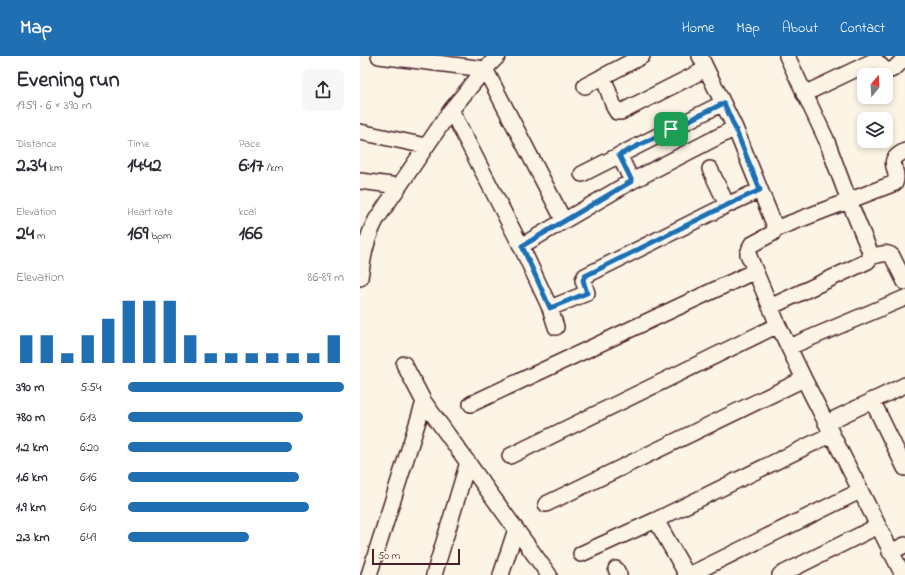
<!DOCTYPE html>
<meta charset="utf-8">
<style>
body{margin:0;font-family:"Indie Flower",sans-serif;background:#f7f7f7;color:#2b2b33;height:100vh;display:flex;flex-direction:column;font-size:15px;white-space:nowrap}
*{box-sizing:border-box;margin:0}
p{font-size:13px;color:#7c7c81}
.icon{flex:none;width:22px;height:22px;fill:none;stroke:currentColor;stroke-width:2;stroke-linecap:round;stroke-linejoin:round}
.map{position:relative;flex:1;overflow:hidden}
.details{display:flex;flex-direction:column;background:#fff;width:360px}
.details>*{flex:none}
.needle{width:26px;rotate:18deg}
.buttons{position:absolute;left:497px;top:12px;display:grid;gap:8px}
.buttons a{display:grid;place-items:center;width:36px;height:36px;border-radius:8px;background:#fff;box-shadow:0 2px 6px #0003;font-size:20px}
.scale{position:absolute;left:12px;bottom:10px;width:88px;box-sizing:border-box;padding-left:4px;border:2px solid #4a1f2b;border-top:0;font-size:11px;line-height:14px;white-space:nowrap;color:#4a1f2b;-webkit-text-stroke:3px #fcf5e5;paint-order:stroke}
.pin{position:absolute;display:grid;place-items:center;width:34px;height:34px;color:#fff;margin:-17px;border-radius:8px;box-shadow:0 2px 6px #0006}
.round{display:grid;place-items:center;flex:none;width:42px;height:42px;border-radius:8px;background:#f7f7f7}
.headline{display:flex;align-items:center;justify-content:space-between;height:68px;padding:0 16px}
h1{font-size:22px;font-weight:800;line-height:30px}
.metrics{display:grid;grid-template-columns:repeat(3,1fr);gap:6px;height:68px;padding:4px 16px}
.metrics div{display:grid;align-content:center}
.metrics b{font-size:20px;font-weight:800}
.metrics small{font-size:11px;font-weight:400}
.metrics p{font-size:11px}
.chart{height:112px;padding:8px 16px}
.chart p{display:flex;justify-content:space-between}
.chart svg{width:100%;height:72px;margin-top:4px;stroke:#1f6fb2;stroke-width:6}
ul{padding:0 16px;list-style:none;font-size:13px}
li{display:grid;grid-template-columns:64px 48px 1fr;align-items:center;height:30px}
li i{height:10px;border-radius:5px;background:#1f6fb2}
header{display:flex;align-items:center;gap:24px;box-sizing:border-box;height:56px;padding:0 20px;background:#1f6fb2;color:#fff}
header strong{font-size:19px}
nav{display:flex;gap:22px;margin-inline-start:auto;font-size:14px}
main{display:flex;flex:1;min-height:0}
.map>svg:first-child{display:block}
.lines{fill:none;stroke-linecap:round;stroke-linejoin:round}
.minor-casing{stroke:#4a1f2b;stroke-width:18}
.minor{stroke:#fcf5e5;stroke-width:15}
.route-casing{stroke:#fff;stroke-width:8}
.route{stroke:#1f6fb2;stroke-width:5}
</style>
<header>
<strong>Map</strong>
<nav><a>Home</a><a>Map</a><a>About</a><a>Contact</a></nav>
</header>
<main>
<section class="details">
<div class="headline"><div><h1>Evening run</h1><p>19:59 · 6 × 390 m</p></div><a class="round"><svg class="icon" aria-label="share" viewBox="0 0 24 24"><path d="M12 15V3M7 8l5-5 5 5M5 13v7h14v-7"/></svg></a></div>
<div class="metrics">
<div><p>Distance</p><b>2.34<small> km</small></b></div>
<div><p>Time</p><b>14:42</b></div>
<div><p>Pace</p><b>6:17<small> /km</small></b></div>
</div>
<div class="metrics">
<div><p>Elevation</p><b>24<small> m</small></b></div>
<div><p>Heart rate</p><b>169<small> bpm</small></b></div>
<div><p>kcal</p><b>166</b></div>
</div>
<div class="chart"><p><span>Elevation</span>86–89 m</p>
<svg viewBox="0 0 160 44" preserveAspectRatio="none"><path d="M5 44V27M15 44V27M25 44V38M35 44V27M45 44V17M55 44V6M65 44V6M75 44V6M85 44V27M95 44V38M105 44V38M115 44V38M125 44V38M135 44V38M145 44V38M155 44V27"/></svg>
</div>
<ul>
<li><b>390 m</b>5:54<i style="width:100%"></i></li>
<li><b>780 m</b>6:13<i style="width:81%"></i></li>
<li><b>1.2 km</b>6:20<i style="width:76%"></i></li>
<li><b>1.6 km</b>6:16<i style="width:79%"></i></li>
<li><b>1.9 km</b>6:10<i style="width:84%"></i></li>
<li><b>2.3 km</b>6:49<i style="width:56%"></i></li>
</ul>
</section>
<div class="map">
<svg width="545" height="519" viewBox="0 0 545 519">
<rect width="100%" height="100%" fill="#fcf5e5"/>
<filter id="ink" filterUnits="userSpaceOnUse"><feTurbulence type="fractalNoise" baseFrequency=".025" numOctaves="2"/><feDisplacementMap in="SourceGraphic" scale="8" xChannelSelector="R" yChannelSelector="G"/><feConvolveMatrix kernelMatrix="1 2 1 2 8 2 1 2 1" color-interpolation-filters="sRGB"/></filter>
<g filter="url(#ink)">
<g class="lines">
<g class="minor-casing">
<path id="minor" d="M19,0L125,13
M340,0L375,72L414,168L415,173L413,177L391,189L388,198L418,269L444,323L543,519
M125,13L204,165
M243,20L254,51L257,56H261L346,13
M225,30L282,0
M444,38L513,5H516C519,7 522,12 526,14C533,17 540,6 545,2
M91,54L161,190L190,252L196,271
M0,76L66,90
M259,99L272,125
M350,113L367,149
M222,118L363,47
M0,125L39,130
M415,173L535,127C541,112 522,106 545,95
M161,190L272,125L375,72
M510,201C518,199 526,195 532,200L545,226
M0,222C3,201 6,183 16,164L91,54L125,13L138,0
M410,251L508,205L510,201V196L489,145L466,83L427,0
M190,252L227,237L223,224L225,220L367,149L400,134
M429,291L545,242
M44,308L64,346L189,519
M512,344L545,412
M111,348L395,215
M466,367L545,329
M150,400L418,269
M186,448L444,323
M296,464L327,519
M530,496L545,489
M221,498L296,464L472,378
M256,513L259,519
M9,519L64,346
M74,519L108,406
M141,519L156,473
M329,519L500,435
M420,519L518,470"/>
</g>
<use href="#minor" class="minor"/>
</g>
</g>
<g class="lines" filter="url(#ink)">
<g class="route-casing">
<path id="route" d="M364,47L375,72L400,134L367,149L225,220L223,224L227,237L190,252L162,190L272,125L259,99Z"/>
</g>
<use href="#route" class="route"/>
</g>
</svg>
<div class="buttons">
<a><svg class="needle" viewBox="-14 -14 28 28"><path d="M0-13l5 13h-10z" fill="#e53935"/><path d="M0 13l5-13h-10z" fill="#7c7c81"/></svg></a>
<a><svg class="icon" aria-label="layers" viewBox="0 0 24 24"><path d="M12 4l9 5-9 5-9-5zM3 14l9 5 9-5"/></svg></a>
</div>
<div class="scale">50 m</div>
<div class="pin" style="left:311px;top:73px;background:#1e9e55"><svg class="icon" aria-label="arrive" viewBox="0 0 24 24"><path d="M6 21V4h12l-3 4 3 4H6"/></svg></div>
</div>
</main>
